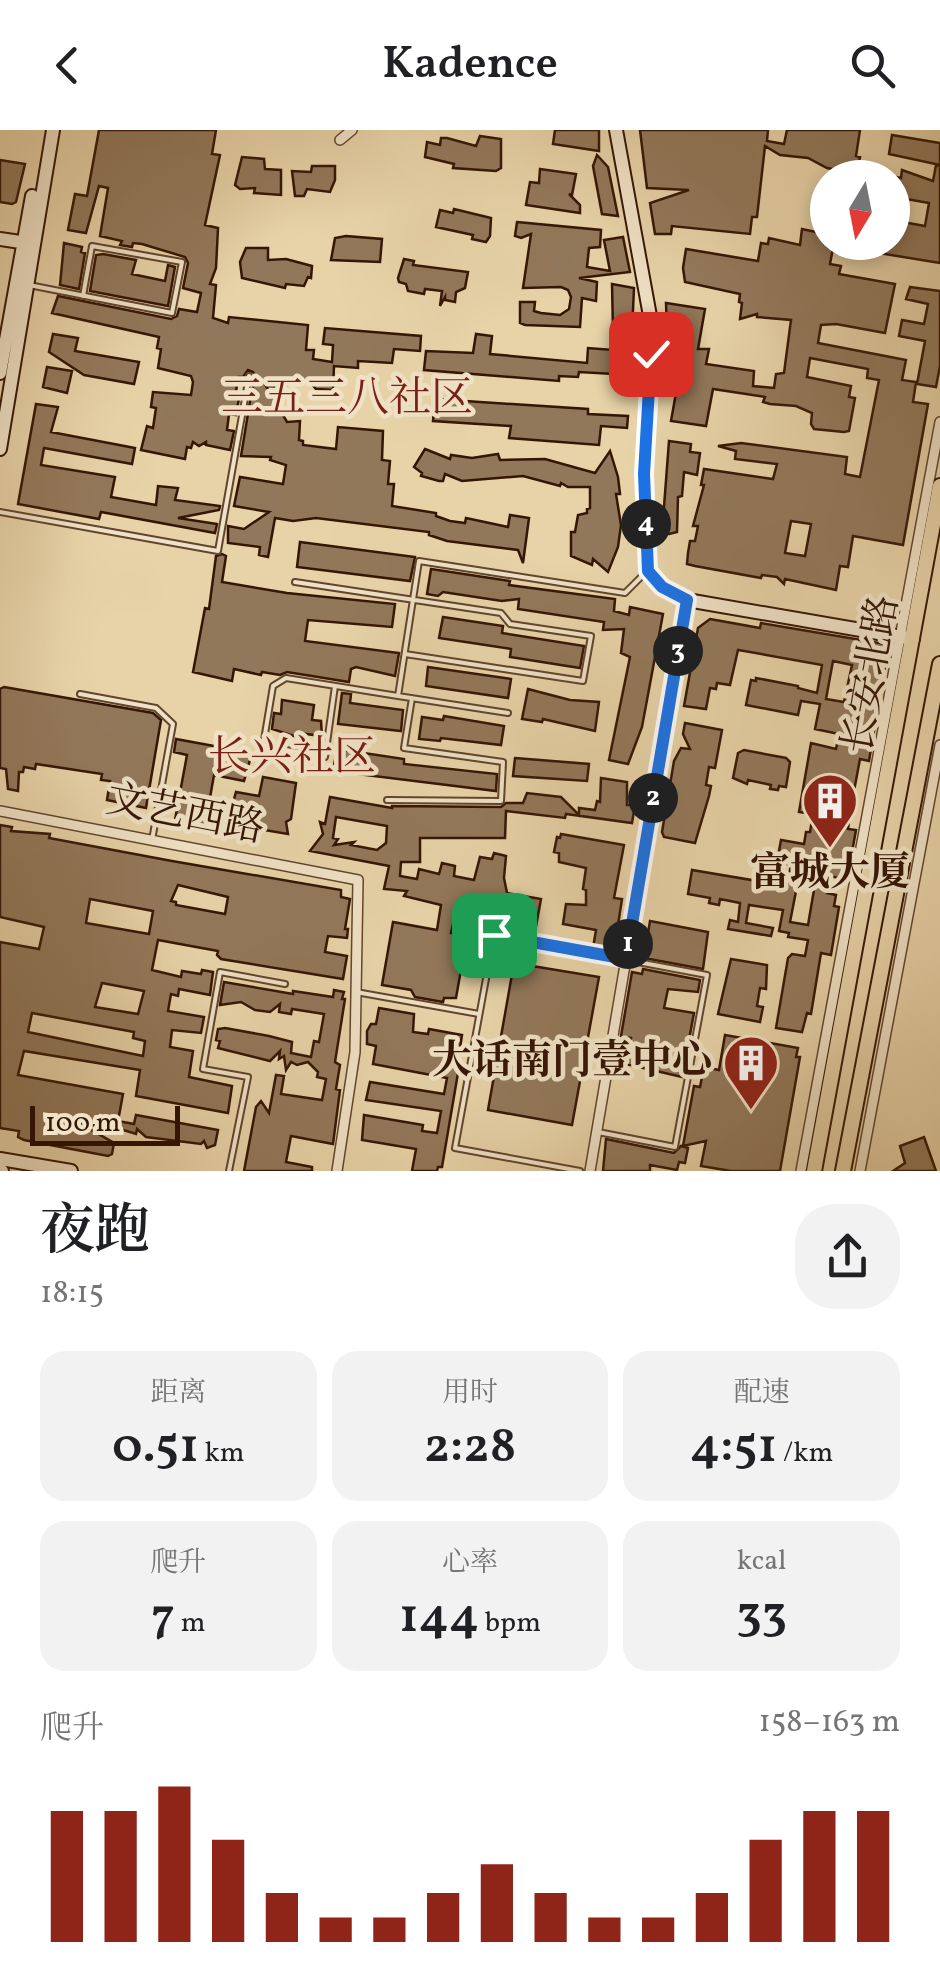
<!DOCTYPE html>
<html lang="zh">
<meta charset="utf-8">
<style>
body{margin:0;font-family:Vollkorn,"Noto Serif SC",serif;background:#f2f2f2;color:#202124;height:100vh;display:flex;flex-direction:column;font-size:38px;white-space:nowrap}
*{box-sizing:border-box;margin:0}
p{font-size:32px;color:#757577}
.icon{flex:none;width:55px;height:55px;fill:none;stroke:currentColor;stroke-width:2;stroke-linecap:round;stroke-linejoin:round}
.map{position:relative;height:1041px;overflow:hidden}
.sheet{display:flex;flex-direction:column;background:#fff;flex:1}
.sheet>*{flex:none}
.needle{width:65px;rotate:190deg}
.controls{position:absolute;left:810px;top:30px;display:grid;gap:20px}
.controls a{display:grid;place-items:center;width:100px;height:100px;border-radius:50%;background:#fff;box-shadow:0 5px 15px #0003;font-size:50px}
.scale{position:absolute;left:30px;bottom:25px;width:150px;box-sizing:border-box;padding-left:10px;border:5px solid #351605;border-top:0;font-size:28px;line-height:35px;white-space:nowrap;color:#351605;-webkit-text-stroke:8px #f0e2c6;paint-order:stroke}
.pin{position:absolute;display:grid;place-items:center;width:85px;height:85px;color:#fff;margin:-42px;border-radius:20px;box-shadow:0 5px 15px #0006}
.km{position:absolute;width:50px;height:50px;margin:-25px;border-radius:50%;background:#222;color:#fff;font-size:28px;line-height:50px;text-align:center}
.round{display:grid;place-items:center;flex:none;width:105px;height:105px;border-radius:40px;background:#f2f2f2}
.summary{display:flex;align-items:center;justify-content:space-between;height:170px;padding:0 40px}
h1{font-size:55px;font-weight:600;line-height:75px}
.metrics{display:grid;grid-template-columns:repeat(3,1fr);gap:15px;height:170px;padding:10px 40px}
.metrics div{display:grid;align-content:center;border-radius:25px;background:#f2f2f2;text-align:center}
.metrics b{font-size:50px;font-weight:600}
.metrics small{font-size:28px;font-weight:400}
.metrics p{font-size:28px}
.chart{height:280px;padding:20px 40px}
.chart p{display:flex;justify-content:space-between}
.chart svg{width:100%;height:180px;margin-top:10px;stroke:#8f2418;stroke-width:6}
header{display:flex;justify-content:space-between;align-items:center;height:130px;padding:0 40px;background:#fff;font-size:45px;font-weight:600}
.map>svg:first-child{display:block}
.building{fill:#92785a;stroke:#351605;stroke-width:2.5;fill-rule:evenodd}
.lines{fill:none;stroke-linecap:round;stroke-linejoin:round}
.lane-casing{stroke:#62452e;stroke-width:8}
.street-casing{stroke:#62452e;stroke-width:12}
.secondary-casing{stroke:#351605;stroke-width:16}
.primary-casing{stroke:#351605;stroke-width:18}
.lane{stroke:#f0e2c6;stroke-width:4}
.street{stroke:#f0e2c6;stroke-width:9}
.secondary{stroke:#f0e2c6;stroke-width:12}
.primary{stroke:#e8d3a8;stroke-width:14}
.route-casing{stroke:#fff;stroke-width:20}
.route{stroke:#1a73e8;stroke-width:12}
.labels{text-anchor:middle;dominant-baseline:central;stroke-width:9;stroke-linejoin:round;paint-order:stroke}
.street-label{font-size:40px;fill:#351605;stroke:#f0e2c6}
.poi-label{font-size:40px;font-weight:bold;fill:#351605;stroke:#f0e2c6}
.neighbourhood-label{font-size:42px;fill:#7a1f14;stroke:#f0e2c6}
</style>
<header><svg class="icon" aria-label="back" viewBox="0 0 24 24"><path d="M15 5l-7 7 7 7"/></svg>Kadence<svg class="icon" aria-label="search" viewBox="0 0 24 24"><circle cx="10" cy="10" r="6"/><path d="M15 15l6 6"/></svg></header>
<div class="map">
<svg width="940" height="1041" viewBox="0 0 940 1041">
<rect width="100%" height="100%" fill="#e8d3a8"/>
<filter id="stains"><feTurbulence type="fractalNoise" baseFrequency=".002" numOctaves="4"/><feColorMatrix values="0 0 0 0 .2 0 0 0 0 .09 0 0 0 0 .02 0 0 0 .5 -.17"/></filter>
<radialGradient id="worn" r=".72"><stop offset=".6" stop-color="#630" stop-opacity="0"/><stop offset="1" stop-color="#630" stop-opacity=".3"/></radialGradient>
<path class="building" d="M99,0H216L212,24L220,25L205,95L218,98L216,138L210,154L216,155L213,188L228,193L229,187L308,195L306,220H314L313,229L332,232L333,215L323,214L325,198L421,206L420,221L394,219L392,233L358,231V238L334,236L333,260L316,259L309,251L304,250L296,249L285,257L266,256L287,292L300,291L299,310L303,311V315L336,319L338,297L383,301L382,330L390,331L388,354H394L392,376L436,383V386L450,391L465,393L466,388L508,397L510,385L529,388L523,433L518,420L447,411L429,405V402L316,388L293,391L275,388L268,427L259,425L260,417L228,413V396L244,399L269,382L234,376L240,347L283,354L286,335L270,330L271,327L241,326L252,259L257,248L253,242L248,240L243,247H238L236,262L240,263L236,285L229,284L227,300L234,301L230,320L206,315V312L199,316L193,312L191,318L187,317L185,329L141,320L147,296L153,298L156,278L151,277L153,262L191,265L193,252L191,246L158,238L161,219L157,218L159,207L52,183L58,166L171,189L177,186L179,179L197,182L201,163L183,158L188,133L185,127L142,114L133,113L132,117L120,115L122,111L100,106L108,58L99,56L86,103L68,100L75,64L87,66Z
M555,0H599V21L553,14Z
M640,0H768L767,11L784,14L787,0H860L856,26L860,27L857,41L848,42L827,38L808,28L780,25L765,16L757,87H752L750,104L672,96L671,104H655L650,73L689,60L647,58Z
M892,5L940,13V35L889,24Z
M480,6L501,9V38L496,41L453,38L454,34L425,27L427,12L440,15L441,8H447L476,16Z
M597,25L608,37L618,86L602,84L593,36Z
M242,27L264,29L265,39L281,40V65L254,63L255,58L240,59L235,55Z
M0,30L25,34L16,72L12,74L0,72Z
M936,35L940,36V133L842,117V112H892V90L925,96L929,73L895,67L892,46L901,48L902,40L933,51Z
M312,36H335V50L330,62L307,59L304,66H295L292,41L311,42Z
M540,39L576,44L572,65L569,64L580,75V83L526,75L530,52L539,53Z
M454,79L491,88L490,106L486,112L472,109L473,105L436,97L440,80L453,83Z
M517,92L601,100L600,117L589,118L587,137L610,141L604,110L623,107L630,142L579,148L597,152L596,171L582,168L580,197L525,195L520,193V172H535L534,181L541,183L560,185L569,179L571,167L568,160L561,157L523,158L531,104L521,108L515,106Z
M817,96L828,99V117L833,118L830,134L841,136L839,144L895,154L885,203L836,194L821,195L818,213L906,230L902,250L916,252L913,272L928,274L903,415L853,406L848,437L840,436L836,460L785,449L784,454L777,447L762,445L761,448L695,436L687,434L688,423L690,411H695L698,396H693L704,355H701L704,339L773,349L777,334L735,329L736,321L718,316L741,313L847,327L845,344L860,347L879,250L867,248L868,239L810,228L807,247L851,256L849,267L855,268L849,301L844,302L814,299L811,294L812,283L796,276L770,274L763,272L765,267L713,259L706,296L671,291L681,235H677L678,222L669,221L671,203L667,202L666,173L705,179L698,219H709L706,234L754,241L753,256L764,257L774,258L776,244L784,243L791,190L757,187V184L740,189L742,173L739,172L740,164L685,152L683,138L686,119L758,131L761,113L768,114L769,108L800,115L802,99L816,102ZM791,391L811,394L805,426L785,423Z
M346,106L382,109L380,132L331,130L335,108Z
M64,113L82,117L81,122L85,123L79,159L60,155Z
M246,118H268V130L286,129L312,136L311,148L308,147L304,156L286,154L285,158L242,148L240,132Z
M103,124L136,130L132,144L165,151L168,135L175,137L168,176L90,161L96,125Z
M404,129L414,131L413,135L468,142L465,158L456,162L455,172L445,170V167L440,176L442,161L425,159L424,164L408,161L406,154L399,152L398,148Z
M612,154L634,158L632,202L635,220L631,245L579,242L578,247L559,246V251L424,240L426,221L473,223L476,204L492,206L490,224L587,233L588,218L613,220L621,215V200H613Z
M910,157L940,161V236L936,257L917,254L925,211L899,206L902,190L924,194L928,174L906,169Z
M53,204L78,208L75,221L139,232L134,254L84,245L49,222Z
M47,237L72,241L67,263L43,257Z
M435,269L588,279V284L628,286L627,298L601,296L599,315L509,308L511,296L433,291Z
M36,274L58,277L51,302L135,318L132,334L44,318L41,335L115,347L111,367L156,375L158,356L178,358L175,370L220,376L219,380L178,388L217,394L215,403L101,382L99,389L18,374Z
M669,311L691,314L690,322L700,323L697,345L684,342L682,366L678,367L677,402L669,404L662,403Z
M425,319L450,329L451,325L472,328L498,324L500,330L545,329L595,343L610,321L618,347L620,364H616L621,395L618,417L608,442L593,429L592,435L571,426V402H575L578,385L587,383V379L590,378V357H568L561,353L560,356L523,346L462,351L445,344L443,351H439L421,346L422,343L414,337Z
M300,412L415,427L410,451L297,437Z
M222,424L226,426L222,452L287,463L395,474L392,497L308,490L305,511L399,523L395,546L356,537L351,539L349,552L287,542L280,545L262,542L261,545L234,539L232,551L193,542L205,478L209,479L216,426Z
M431,439L510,451L509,455L615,469L614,481L629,485L630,477L663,484L642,597L628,634L609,630L630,527L621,523L624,499L603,500L604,492L518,479L519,469L502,471L443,462L438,466L427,464Z
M443,487L503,496L502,503L584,516L580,538L510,527L511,519L439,508Z
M710,489L760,498L761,493L885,514L884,518H888L869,631L860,629L851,677L848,699L856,700L847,750L830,746L827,763L836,765L834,776L839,777L831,825L821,823L811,884L807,883L802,902L776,898L788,828L792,824L805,826L808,810L788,807L789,803L779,801L783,780L749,775L746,793L773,798L771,806L728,799L730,790L738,792L740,773L720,769L719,775L709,773L710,768L688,764L692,740L787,756L791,735L777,732L781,710L804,714L806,702H810L813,684L799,682L811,613L836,619L839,604L815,599L820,574L801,571L798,585L746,575L751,550L756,551V548L798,556V558L817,563L822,535L750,522L738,520L730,555L717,553L716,559L710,558L706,579L684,576L698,498ZM833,531L852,535L844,572L826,569ZM798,751L815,754L808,795L790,792Z
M428,537L511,549L508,568L426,556Z
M4,557L153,583L161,590L146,678L107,670L110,651L101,650L102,644L36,634L35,639L24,637L23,642H19L18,661L8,659L6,639L0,638V559Z
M528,559L570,570L599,572L595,601L543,589L542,592L522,589Z
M342,563L351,564L350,573L403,580L401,601L338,594Z
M282,570L314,575L312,590L321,591L322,606L298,603L297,607L272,599L274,583L281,584Z
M444,586L504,596L501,615L441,608L440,611L419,609L422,587L443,590Z
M685,593L722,600L715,638L709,637L706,655L711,656L709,666L695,713L664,707L662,702L674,631L681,618L690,619L683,604Z
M176,609L252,623L244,651L214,645L208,679L230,683L236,662L259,666L263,647L296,653L291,689L286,692L288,704L253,698L256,684L239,682L233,706L174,695L187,625L174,622Z
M337,619L404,629V634L497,644L496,661L333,641Z
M744,620L786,628L790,632L786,657L779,656L778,660L770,659L771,655L748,650L747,654L733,648L738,623Z
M515,628L589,634L587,651L513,646Z
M601,648L627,652V675H635L632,693L566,684L565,688L506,681L505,708H420V732H401L400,746L417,749L419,739L439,744L442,733L455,736L454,746L474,750L480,727L492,729L494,723L506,726L504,748L507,763L541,769L534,807L509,802L512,783L488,784L457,776L451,803L467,806L456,868H444L443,872L415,867L411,860L382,855L393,792L437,800L441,775L404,766L407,761L384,759L389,736L310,721L323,704L320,692L325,694L330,667L392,678V676L501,677L506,673H523L527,663L561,667L579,685V678L595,680L597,671L600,672ZM336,687L387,696L386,713L377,720L351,715L354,712L334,715L338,709L333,708Z
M0,695L12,697L11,701L50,704L49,708L172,731L341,760V767L350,769L345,799H348L347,808L328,806L325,822L347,826L343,849L221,829L217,825L218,821L158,810L152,840L181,847L182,841L201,844L202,840L213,842L210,865L179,859L178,866L171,864L168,881L204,887L201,903L172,900L170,917L193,921L189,947L232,956L228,983L136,966L140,940L24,921L18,945L123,964L118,991L134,994L136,985L218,1000L215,1015L207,1018L204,1011L201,1014L146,1007L137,999L136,1004L117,998L81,994L114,1013L112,1024L108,1026L24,1010L18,1007L19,1001L0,998V812L39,819L44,797L0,787ZM178,755L228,767L225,784L176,775V772L171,771ZM90,769L153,781L149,804L86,793ZM102,853L144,861L138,884L95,877ZM32,883L134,902L133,908L145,911L143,926L28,902Z
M561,704L624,715L614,768L622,769L614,821L593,818L596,800L563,794L566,774L586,775V760L583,759L586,738L559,732V723L554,722L557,707L560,708Z
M650,791L708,802L703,839L644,828Z
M731,829L767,835L766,859L760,858L757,876L763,877L760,892L718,884Z
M514,833L599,847L572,995L488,980Z
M643,839L700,850L698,862L668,859L664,878L694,883L682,947L626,934L631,908L621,906L632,842L642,844Z
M224,852L293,864V861L333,867L334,860L344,862L342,869H345L335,932L340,935L336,959L340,960L333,1014L291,1006L286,1032L312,1037V1041H244L256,977L261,971L269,983L276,945L284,946L281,964L322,970L326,949L317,947L318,942L308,932L297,935L291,932L286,940L284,926L279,929L280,921L270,931L218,918L220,911L216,910L218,899L225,898L269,906L292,912L291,923L311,927L314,911L319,912L324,884L292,879L291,884L279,882L280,874L270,882L255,880L241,872L220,875Z
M379,878L414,884L413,902L428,904L429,899L462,905L460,918L455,917L451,936L459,937L442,1037H438L437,1041H412L416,1019L362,1010L364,985L423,995L422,1001L437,1003L441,981L366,970L370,952L444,964L447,948L373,934L376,916L367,914V901L371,894H376Z
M725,905L798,918L796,927H800L780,1041H731L701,1036L706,1011L683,1016L694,956L700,957L704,937L719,940Z
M924,1007L936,1041H893L905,1033L900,1016Z
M606,1009L674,1023L681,1016L688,1018L685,1033L679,1032L677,1040L650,1035V1041H603Z"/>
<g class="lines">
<g class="lane-casing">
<path id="lane" d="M29,155L172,183L182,132L92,116L83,166
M0,382L218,421L249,246
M295,452L501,483L510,494L591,506L583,551L405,524
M335,556L325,627L263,616L273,556L286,548L398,566
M80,564L156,578L173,594L152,710
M508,583L398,566L419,431L625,463L644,444
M387,670L501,671L503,632L404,618L412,568
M356,862L479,884
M229,1041L248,947L203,939L220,842L285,854
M580,1041L455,1018L494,805L707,845L675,1017L598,1002"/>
</g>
<g class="street-casing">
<path id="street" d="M340,10L352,0
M0,681L358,750L355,922L337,1041
M590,1041L687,470
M801,1041L940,292
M860,1041L940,615"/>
</g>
<g class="secondary-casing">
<path id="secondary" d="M616,0L650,186L645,344L648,441L662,457L687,470L913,509
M0,109L27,113
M0,243L32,66
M0,319L53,0
M0,1029L71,1041
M0,1041H2"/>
</g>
<g class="primary-casing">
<path id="primary" d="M814,1041L940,356
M843,1041L940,534"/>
</g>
<use href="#lane" class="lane"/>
<use href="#street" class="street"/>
<use href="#secondary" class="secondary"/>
<use href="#primary" class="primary"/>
</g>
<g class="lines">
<g class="route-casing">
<path id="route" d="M494,805L626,829L687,470L662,457L648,441L644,344L651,224"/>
</g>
<use href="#route" class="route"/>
</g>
<defs>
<g id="building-pin" transform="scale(2.875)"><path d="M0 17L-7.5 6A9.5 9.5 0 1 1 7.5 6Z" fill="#8f2418" stroke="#f0e2c6"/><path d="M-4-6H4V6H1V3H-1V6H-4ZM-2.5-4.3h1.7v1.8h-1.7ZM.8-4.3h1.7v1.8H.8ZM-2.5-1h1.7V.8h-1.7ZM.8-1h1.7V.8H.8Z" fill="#fff"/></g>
</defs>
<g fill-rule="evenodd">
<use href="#building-pin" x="830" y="671"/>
<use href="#building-pin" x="751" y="933"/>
</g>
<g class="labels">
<g class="street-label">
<text transform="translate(873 545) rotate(-80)">长安北路</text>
<text transform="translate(185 686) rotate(11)">文艺西路</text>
</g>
<g class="poi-label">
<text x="830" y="745">富城大厦</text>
<text x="712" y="933" text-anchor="end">大话南门壹中心</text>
</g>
<g class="neighbourhood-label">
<text x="347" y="270">三五三八社区</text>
<text x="292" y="629">长兴社区</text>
</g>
</g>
<rect width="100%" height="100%" filter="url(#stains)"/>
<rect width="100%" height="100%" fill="url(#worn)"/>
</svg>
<div class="controls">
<a><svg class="needle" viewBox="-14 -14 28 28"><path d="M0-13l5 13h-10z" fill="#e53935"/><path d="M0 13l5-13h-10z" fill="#757577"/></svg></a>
</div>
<div class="scale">100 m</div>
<div class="pin" style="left:494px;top:805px;background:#1e9e55"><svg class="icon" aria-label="arrive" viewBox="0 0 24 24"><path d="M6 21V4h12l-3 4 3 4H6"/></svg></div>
<div class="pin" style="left:651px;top:224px;background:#d93025"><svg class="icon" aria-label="check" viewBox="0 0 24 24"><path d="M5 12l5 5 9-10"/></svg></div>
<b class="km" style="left:628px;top:814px">1</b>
<b class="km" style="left:653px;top:668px">2</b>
<b class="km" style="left:678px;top:521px">3</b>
<b class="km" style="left:646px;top:394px">4</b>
</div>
<section class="sheet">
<div class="summary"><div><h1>夜跑</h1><p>18:15</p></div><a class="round"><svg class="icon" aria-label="share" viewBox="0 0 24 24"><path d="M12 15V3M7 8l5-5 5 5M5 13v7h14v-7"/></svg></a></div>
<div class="metrics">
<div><p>距离</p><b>0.51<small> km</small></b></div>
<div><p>用时</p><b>2:28</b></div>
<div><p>配速</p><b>4:51<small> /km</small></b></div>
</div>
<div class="metrics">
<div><p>爬升</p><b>7<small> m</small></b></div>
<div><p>心率</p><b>144<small> bpm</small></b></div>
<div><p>kcal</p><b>33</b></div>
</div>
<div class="chart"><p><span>爬升</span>158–163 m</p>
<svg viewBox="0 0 160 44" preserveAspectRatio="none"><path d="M5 44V12M15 44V12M25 44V6M35 44V19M45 44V32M55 44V38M65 44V38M75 44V32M85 44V25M95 44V32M105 44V38M115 44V38M125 44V32M135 44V19M145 44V12M155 44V12"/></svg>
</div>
</section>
